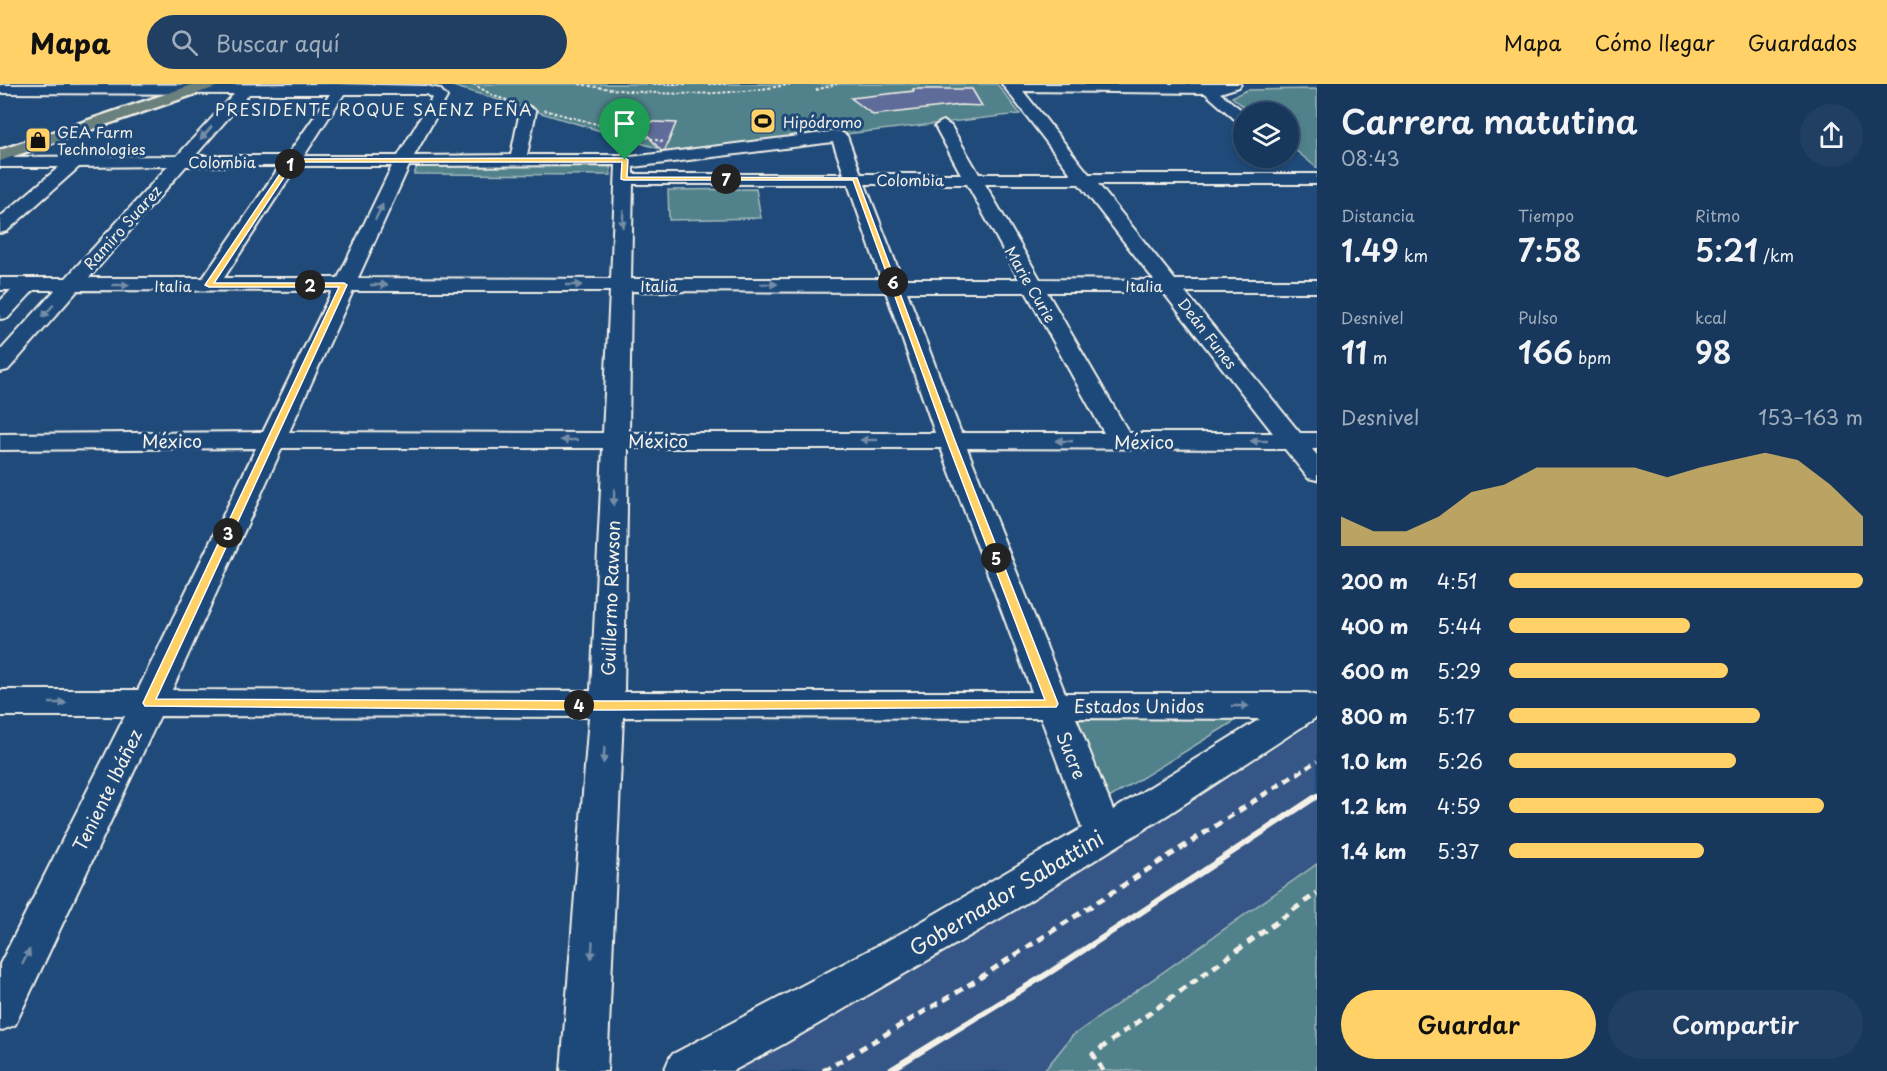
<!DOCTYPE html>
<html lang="es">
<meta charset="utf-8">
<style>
body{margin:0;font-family:"Playpen Sans",sans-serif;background:#203f62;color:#f1f3f6;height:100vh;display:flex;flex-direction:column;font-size:22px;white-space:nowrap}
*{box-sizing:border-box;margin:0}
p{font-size:20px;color:#9eacbb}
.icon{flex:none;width:33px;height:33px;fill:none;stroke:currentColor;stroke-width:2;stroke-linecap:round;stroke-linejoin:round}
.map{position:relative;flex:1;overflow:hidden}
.panel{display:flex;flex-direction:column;background:#17385c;width:570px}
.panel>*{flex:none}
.tools{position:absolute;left:1233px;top:18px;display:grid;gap:12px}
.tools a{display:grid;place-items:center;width:66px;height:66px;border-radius:50%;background:#17385c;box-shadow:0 3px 9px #0003,0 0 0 2px #365272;font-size:30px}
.pin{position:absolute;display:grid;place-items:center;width:51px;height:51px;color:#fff;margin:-62px -26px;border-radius:50% 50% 50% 0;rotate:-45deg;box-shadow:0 0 6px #0007}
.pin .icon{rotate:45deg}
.km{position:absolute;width:30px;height:30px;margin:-15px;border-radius:50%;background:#222;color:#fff;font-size:16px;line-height:30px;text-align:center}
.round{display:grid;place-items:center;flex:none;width:63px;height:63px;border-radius:32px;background:#203f62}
.overview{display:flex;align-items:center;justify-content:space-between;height:102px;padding:0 24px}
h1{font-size:33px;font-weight:600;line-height:45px}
.figures{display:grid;grid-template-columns:repeat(3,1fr);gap:9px;height:102px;padding:6px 24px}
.figures div{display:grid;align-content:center}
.figures b{font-size:30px;font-weight:600}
.figures small{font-size:16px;font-weight:400}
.figures p{font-size:16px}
.chart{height:168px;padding:12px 24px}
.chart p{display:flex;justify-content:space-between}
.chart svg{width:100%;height:108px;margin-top:6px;fill:#ffd166;opacity:.7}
.action{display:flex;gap:12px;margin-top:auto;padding:12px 24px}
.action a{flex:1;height:69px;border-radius:36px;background:#ffd166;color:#111;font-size:24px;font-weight:600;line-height:69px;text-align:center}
.action a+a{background:#203f62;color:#f1f3f6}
ul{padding:0 24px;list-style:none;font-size:20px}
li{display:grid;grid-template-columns:96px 72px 1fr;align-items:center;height:45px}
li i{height:15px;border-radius:8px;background:#ffd166}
header{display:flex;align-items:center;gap:36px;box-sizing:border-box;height:84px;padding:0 30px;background:#ffd166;color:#111}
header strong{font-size:28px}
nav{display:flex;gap:33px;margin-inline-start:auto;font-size:21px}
.search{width:420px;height:54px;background:#203f62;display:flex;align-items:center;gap:15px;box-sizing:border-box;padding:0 21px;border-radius:33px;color:#9eacbb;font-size:22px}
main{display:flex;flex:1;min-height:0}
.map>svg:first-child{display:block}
.built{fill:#365786}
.green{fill:#51818b;stroke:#a2b9ba;stroke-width:1.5}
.building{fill:#5e6c9a;stroke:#f4f1e8;stroke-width:1.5}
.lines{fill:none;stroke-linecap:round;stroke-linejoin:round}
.minor-casing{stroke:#f4f1e8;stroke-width:4}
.highway-casing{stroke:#f4f1e8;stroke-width:5}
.path-far2{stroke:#f4f1e8;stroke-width:2;stroke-dasharray:3 2;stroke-linecap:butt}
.path-far1{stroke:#f4f1e8;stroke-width:4;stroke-dasharray:7 4.5;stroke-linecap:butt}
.path{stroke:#f4f1e8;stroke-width:5;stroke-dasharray:8 6;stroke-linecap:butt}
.minor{fill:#1f4a7a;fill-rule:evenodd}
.highway{fill:#6a807d;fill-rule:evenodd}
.rail{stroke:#f4f1e8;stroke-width:6}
.oneway{fill:#748da6}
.route{fill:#ffd166;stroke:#fff;stroke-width:1.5;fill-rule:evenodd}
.labels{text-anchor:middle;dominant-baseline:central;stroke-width:6;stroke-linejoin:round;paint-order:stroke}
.far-poi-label{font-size:15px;fill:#f4f1e8;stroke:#1f4a7a;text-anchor:start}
.far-street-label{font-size:15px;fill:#f4f1e8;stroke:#1f4a7a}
.far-neighbourhood-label{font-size:16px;letter-spacing:1.5px;fill:#f4f1e8;stroke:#1f4a7a}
.street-label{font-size:18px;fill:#f4f1e8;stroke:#1f4a7a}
.near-street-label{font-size:21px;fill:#f4f1e8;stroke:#1f4a7a}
</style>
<header>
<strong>Mapa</strong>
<div class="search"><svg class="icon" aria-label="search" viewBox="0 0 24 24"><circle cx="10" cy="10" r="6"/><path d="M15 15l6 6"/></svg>Buscar aquí</div>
<nav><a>Mapa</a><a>Cómo llegar</a><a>Guardados</a></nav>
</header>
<main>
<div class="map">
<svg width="1317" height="987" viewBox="0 0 1317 987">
<rect width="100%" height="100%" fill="#1f4a7a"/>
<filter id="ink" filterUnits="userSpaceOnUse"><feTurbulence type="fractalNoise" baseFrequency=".0167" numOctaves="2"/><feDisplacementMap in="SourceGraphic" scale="12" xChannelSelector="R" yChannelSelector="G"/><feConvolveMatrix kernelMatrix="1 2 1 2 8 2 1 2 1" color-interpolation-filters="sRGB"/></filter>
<g filter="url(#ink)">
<path class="built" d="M1317,637V780L1072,952L1044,987H733L1013,829Z"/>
<path class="green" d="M446,0H997L1020,30L665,71L660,65Z
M1317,5V84L1289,61L1288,28H1250L1232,13L1247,6Z
M418,80L610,81L611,91L414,90Z
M756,105L761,134L669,136L668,106Z
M1251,627L1106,716L1073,635Z
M1317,780V987H1044L1072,952Z"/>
<path class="building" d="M913,5H972L982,22L960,21L873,31L851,14L914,7Z
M636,37L676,39L665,66L661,67Z"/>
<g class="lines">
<g class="minor-casing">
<path id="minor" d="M337,0L426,2L440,5L447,13L414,72L511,71L520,27L528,22L536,27L527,71H625L631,73L839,47L847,52L861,90H961L935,42L943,37L951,42L979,90H1071L1002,0H1241L1239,3L1220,9L1244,28V41L1239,39L1205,9L1023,7L1089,90H1317V100H1098L1175,196H1317V208H1185L1300,349H1317V365H1312L1317,371V396L1308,394L1285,365L967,364L1065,609H1307L1317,612V633L1169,730L1016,825L782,961L733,987H664L671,971L909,845L1082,744L1041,634L623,633L607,987H561L589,633L160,632L15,941L0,947V880L125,632H0V606H138L256,364L0,366V350L263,348L332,207L78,206L8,286L0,288V267L55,206H34L8,234L0,235V217L11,206H0V194H66L168,82L79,83L7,147L0,149V133L59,83H0V73L177,72L234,10L0,9V1ZM249,10H330L287,72H195ZM344,10H426L432,14L398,72H304ZM833,58L844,90H633V83ZM616,81L611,195L358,194L409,82ZM186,82H280L203,194H89ZM297,82H392L338,194H224ZM633,100H848L881,195H631ZM865,100H967L1019,195H902ZM985,100H1079L1154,196L1040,195ZM353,207H610L603,349L289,348ZM631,207L886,208L935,349H629ZM907,208H1026L1104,349H961ZM1047,208H1163L1273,349H1129ZM282,364H603L591,607L172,606ZM628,364H941L1032,608H624ZM1076,634L1260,635L1113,726Z"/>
</g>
<g class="highway-casing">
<path id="highway" d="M195,0H218L216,3L0,77V66Z"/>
</g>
<path class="path-far2" d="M473,0L494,12L516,19
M579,0C651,13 721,13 793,0
M653,0H726
M816,6L837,0
M544,26L664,58"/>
<path class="path-far1" d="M1297,690L1317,677"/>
<path class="path" d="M823,987L961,906L1299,688
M1103,987L1093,970L1317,809"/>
<use href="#minor" class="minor"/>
<use href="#highway" class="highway"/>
<path class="rail" d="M889,987L1052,887L1317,712"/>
</g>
<defs><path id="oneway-solid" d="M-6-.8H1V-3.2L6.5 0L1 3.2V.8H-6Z" transform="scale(1.5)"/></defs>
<g class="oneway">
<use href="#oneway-solid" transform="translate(206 49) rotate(132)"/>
<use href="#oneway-solid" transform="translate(379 128) rotate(-64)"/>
<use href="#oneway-solid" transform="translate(623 135) rotate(92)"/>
<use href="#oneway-solid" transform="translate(769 200)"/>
<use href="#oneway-solid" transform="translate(121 201)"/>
<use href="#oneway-solid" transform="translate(379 201)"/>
<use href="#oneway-solid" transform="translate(574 201)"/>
<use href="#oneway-solid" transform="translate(48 227) rotate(132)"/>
<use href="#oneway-solid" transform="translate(569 356) rotate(-180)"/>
<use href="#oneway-solid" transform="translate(869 356) rotate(-180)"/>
<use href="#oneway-solid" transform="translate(1064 357) rotate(-180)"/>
<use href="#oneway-solid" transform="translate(1259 357) rotate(-180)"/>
<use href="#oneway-solid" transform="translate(614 413) rotate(92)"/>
<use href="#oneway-solid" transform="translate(58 619)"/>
<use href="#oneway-solid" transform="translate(1240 622)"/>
<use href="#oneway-solid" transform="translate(604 671) rotate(94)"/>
<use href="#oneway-solid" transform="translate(592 866) rotate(94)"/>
<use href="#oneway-solid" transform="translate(26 873) rotate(-64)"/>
</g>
</g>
<path class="route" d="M625,74L628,76L627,93L857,94L955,357L1058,620L1056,623L607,626L145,622L143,619L339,203H209L205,201L290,75ZM294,78H622L621,95L624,96H853L947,357L1045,616L607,617L156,615L347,201L344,199H214Z"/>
<defs>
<g id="stadium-square" transform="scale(1.35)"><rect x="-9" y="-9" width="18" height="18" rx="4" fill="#ffd166" stroke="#1f4a7a"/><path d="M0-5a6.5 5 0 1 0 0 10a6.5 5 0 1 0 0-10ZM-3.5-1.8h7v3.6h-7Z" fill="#111"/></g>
<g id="shop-square" transform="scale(1.35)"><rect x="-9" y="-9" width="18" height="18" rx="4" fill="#ffd166" stroke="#1f4a7a"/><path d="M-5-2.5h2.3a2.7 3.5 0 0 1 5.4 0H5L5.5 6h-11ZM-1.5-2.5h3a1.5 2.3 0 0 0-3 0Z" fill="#111"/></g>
</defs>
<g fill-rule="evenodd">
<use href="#stadium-square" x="763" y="37"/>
<use href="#shop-square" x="38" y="56"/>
</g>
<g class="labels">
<g class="far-poi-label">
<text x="783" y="37">Hipódromo</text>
<text x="57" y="47">GEA Farm<tspan x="57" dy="17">Technologies</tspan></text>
</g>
<g class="far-street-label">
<text x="222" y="77">Colombia</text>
<text x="910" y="95">Colombia</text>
<text transform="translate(122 143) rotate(-48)">Ramiro Suarez</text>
<text transform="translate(1031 200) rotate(60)">Marie Curie</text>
<text x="173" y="201">Italia</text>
<text x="659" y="201">Italia</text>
<text x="1144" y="201">Italia</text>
<text transform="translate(1208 249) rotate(52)">Deán Funes</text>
</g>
<g class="far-neighbourhood-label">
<text x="374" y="25">PRESIDENTE ROQUE SAENZ PEÑA</text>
</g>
<g class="street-label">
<text x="172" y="356">México</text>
<text x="658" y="356">México</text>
<text x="1144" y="357">México</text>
<text transform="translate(610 514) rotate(-88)">Guillermo Rawson</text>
<text x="1139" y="621">Estados Unidos</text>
<text transform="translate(1072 671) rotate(68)">Sucre</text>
<text transform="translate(107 706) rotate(-64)">Teniente Ibáñez</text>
</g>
<g class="near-street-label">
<text transform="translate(1006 808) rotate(-31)">Gobernador Sabattini</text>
</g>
</g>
</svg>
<div class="tools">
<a><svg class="icon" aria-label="layers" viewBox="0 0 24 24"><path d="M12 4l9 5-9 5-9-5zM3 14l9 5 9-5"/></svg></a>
</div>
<div class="pin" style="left:625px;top:76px;background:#1e9e55"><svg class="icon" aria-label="arrive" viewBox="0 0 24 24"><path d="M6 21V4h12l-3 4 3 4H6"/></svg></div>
<b class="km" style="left:290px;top:80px">1</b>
<b class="km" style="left:310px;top:201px">2</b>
<b class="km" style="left:228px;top:449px">3</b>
<b class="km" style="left:579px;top:621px">4</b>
<b class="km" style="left:996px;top:474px">5</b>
<b class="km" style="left:893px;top:198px">6</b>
<b class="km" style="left:726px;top:95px">7</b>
</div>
<section class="panel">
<div class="overview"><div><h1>Carrera matutina</h1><p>08:43</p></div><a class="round"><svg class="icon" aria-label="share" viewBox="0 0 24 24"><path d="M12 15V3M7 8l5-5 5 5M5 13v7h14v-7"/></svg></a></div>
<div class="figures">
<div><p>Distancia</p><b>1.49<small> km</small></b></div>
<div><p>Tiempo</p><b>7:58</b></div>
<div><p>Ritmo</p><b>5:21<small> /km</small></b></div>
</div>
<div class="figures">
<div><p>Desnivel</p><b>11<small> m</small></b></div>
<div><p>Pulso</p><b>166<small> bpm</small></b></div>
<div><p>kcal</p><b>98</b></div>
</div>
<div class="chart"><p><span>Desnivel</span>153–163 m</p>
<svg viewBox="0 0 160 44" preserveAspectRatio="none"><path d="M0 44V32L10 38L20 38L30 32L40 22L50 19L60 12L70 12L80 12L90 12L100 16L110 12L120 9L130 6L140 9L150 19L160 32V44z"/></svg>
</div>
<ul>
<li><b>200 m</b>4:51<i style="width:100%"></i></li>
<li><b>400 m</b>5:44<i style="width:51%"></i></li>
<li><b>600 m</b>5:29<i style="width:62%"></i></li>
<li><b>800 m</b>5:17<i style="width:71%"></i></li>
<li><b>1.0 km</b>5:26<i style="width:64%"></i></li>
<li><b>1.2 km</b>4:59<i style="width:89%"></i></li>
<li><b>1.4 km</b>5:37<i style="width:55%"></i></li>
</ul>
<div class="action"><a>Guardar</a><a>Compartir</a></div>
</section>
</main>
